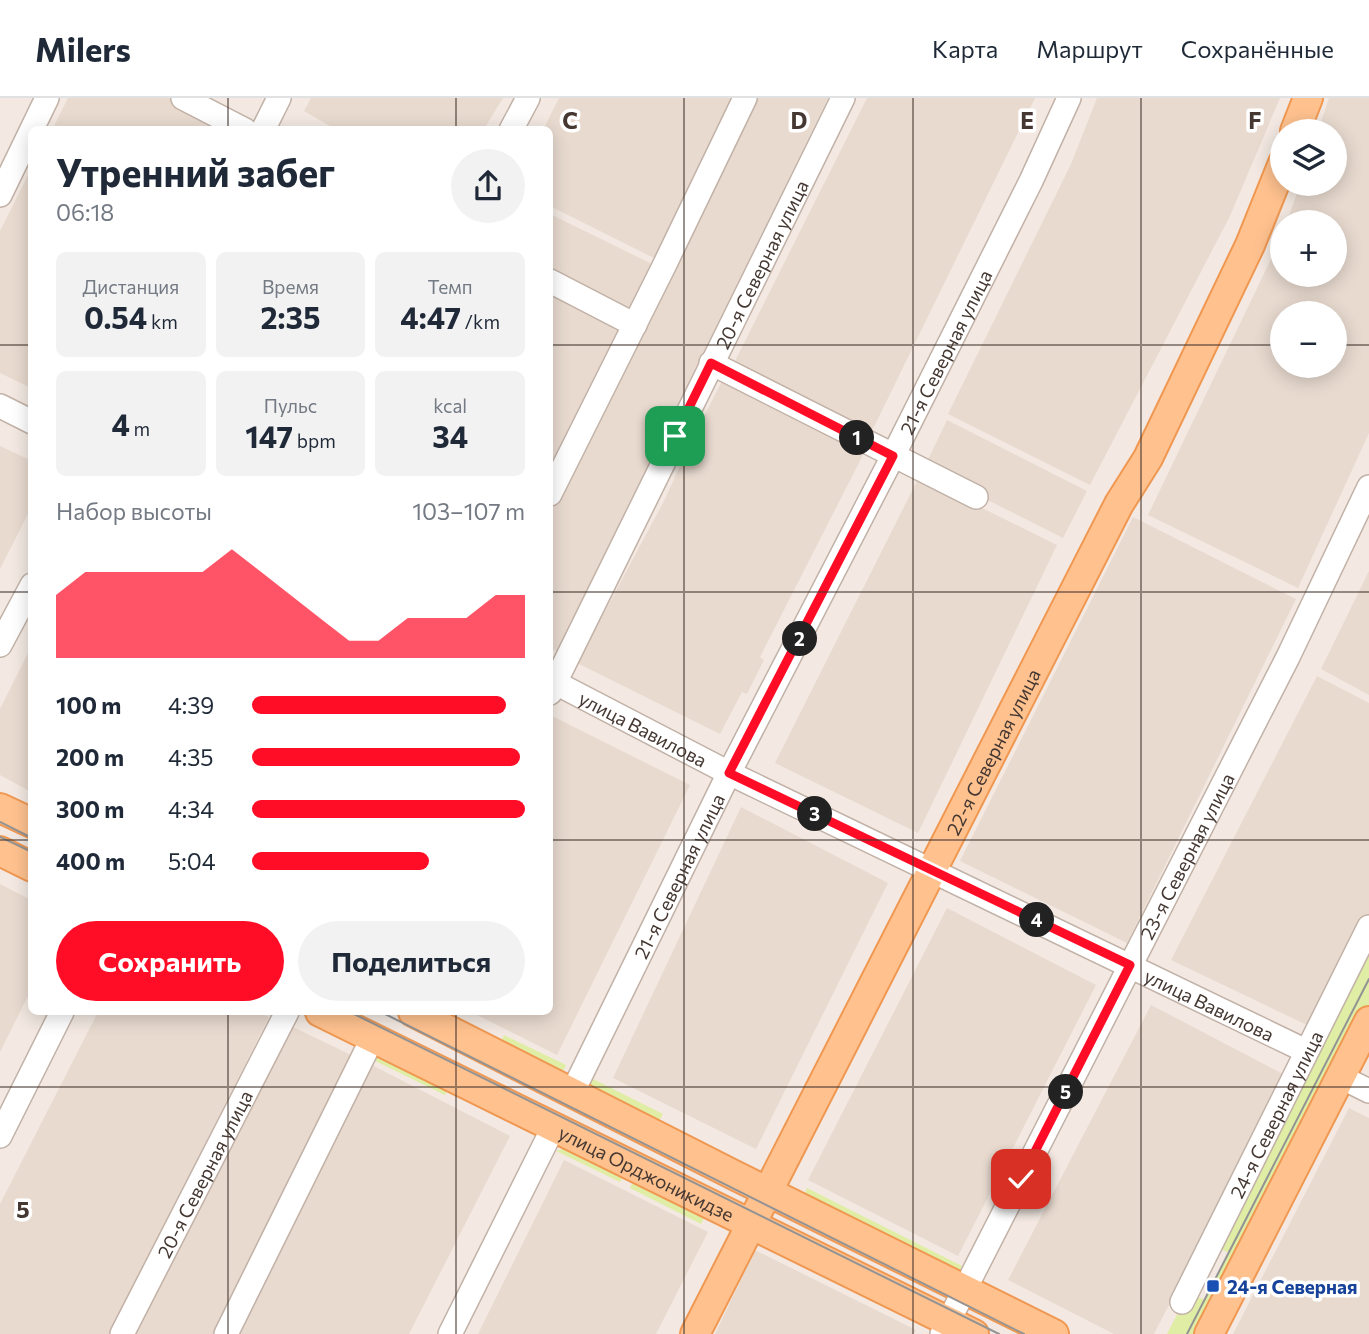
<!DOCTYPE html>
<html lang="ru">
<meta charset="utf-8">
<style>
body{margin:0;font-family:Commissioner,sans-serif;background:#f2f2f3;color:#1f2937;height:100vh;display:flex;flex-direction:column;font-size:26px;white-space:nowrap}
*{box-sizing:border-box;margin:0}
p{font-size:23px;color:#747a83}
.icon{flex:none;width:38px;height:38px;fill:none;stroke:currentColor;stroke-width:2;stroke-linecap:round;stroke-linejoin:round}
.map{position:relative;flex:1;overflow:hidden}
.panel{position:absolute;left:28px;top:28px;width:525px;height:889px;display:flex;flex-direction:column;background:#fff;border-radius:10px;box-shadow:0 4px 18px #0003}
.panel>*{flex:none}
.controls{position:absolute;left:1270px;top:21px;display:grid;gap:14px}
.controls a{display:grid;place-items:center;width:77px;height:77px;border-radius:50%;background:#fff;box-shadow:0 4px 18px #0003;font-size:35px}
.pin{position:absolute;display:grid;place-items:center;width:60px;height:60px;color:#fff;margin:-30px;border-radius:14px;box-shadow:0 4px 10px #0006}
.km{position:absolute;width:35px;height:35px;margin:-18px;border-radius:50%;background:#222;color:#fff;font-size:19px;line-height:35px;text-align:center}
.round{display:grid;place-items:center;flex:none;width:74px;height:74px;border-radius:37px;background:#f2f2f3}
.head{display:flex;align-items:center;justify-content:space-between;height:119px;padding:0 28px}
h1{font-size:38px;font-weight:700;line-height:52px}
.figures{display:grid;grid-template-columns:repeat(3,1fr);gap:10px;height:119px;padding:7px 28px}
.figures div{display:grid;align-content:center;border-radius:10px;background:#f2f2f3;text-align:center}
.figures b{font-size:30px;font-weight:700}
.figures small{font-size:19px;font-weight:400}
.figures p{font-size:19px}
.chart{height:196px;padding:14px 28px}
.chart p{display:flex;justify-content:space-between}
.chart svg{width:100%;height:126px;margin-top:7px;fill:#ff0d27;opacity:.7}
.button{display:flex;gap:14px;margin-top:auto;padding:14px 28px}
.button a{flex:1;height:80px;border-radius:42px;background:#ff0d27;color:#fff;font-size:28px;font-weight:700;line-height:80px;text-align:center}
.button a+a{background:#f2f2f3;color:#1f2937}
ul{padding:0 28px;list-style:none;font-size:23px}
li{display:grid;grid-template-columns:112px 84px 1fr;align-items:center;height:52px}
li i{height:18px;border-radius:9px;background:#ff0d27}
header{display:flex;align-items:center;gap:42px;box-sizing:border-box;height:98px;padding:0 35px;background:#fff;border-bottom:2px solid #e0e1e3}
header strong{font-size:33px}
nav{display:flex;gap:38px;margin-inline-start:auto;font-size:24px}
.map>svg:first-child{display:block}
.residential{fill:#e8dacf;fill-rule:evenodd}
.green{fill:#dfeda5}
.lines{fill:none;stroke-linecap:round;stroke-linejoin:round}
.minor-casing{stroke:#c2b1a6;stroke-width:26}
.major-casing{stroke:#f09852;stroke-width:32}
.minor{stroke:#fff;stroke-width:23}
.major{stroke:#ffc28f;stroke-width:28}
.tram{stroke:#939393;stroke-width:2}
.route-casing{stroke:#fff;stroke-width:14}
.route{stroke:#ff0d27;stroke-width:9}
.grid{fill:none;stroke:#453832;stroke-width:2;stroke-opacity:0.55}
.transit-dot{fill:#1a4fb4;stroke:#fff;stroke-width:2.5}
.labels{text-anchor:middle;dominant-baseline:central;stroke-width:7;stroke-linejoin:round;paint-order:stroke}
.street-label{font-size:19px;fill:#453832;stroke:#fff}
.transit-label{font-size:19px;font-weight:bold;fill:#164399;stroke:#fff;text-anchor:start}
.grid-label{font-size:23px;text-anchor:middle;font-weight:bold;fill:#453832;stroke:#fff;stroke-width:7;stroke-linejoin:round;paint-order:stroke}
</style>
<header>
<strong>Milers</strong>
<nav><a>Карта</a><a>Маршрут</a><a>Сохранённые</a></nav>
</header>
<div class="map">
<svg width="1369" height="1236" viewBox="0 0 1369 1236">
<rect width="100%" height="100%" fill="#f3e9e2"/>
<path class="residential" d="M68,0H173L224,32H52Z
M311,0H503L484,31L337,32L304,13Z
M559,0H735L658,162L550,108V32H543Z
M757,0H828L557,553L550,550V414Z
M867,0H1035L869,339L731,271Z
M1097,0H1280L1230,118L1090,387L948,316L1071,66Z
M1329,0H1369V335L1298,490L1148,417L1283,136V177H1335V124H1287L1300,86H1335V33H1318ZM1283,215H1335V268H1283Z
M31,71V290L0,275V133Z
M550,116L654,167L627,221L550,180Z
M550,187L625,225L550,374Z
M724,279L865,353L760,559L764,562L747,596L742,594L720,636L577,565L664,403L690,346Z
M947,322L1087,393L1063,440L924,370Z
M0,348L32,363L31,410L0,471Z
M919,379L1057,447L918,735L775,665Z
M1133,419L1296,501L1127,845L960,763Z
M1369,473V597L1321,571Z
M31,549V694L0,677V611Z
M1317,578L1369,605V816L1311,929L1171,862Z
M550,617L690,687L557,957L471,914H550Z
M741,709L888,785L756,1051L613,980Z
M0,786L31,802L32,890L0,954Z
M947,810L1096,887L958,1158L808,1082Z
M1151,907L1287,978L1154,1236H1114L1008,1182Z
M98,914H258L269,919L109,1236H0V1106Z
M285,925L353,958L216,1236H127Z
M370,966L510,1038L409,1236H234Z
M1349,1010L1369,1020V1236H1233Z
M564,1062L708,1134L656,1236H478Z
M755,1152L916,1232L914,1236H715Z"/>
<path class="green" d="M1369,847V911L1203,1236H1167L1181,1209L1195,1198L1205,1202L1229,1155L1219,1150Z
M504,937L566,967L562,976L500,946Z
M371,951L449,989L445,997L367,959Z
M589,979L663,1016L658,1025L584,988Z
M569,1049L624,1077L620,1084L556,1053Z
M634,1082L705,1118L701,1126L630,1090Z
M807,1090L962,1168L959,1175L804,1097Z"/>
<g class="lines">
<g class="minor-casing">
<g id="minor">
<path d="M183,0L245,32"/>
<path d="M263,32L279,0"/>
<path d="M511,32L528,0"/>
<path d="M0,97L47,0"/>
<path d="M550,183L635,227"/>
<path d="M711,265L976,399"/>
<path d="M0,308L32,324"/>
<path d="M550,396L664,168L745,0"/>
<path d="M0,547L32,487"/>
<path id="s1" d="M550,582L729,675L1306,953"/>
<path id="s2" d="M550,595L843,0"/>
<path d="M1341,979L1369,993"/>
<path id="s3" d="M572,995L729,675L893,358L1031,83L1069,0"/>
<path d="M0,1038L62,914"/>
<path id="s4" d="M1182,1204L1369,829"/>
<path id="s5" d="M122,1236L287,914"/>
<path d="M226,1236L373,939"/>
<path d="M450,1236L554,1028"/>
<path id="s6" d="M942,1236L1288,559L1369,389"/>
</g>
</g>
<g class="major-casing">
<g id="major">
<path d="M1295,33L1308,0"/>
<path d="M0,710L32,725"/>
<path d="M0,753L32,769"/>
<path id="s7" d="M320,914L974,1236"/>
<path d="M413,914L734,1077L1054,1236"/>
<path id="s8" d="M695,1236L1119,406L1148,360L1250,147L1283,65"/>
<path d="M1209,1236L1369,923"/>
</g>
</g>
<use href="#minor" class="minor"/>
<use href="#major" class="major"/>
<path class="tram" d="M0,724L32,740
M0,739L32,754
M350,914L999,1236
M381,914L1024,1236
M1187,1236L1369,881"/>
</g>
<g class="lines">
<g class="route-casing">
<path id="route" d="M675,338L711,265L893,358L729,675L1130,867L1021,1081"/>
</g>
<use href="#route" class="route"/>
</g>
<path class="grid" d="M228,0V32M456,0V32M684,0V1236M913,0V1236M1141,0V1236M0,247H32M550,247H1283M1335,247H1369M0,494H32M550,494H1369M0,742H32M550,742H1369M228,914V1236M456,914V1236M0,989H1369"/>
<rect class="transit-dot" x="1206" y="1181" width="14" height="14" rx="3.5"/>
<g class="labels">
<g class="street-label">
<text stroke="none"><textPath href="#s2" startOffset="478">20-я Северная улица</textPath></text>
<text stroke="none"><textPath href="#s3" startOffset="830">21-я Северная улица</textPath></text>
<text stroke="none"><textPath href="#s1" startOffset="105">улица Вавилова</textPath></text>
<text stroke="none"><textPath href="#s8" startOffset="654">22-я Северная улица</textPath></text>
<text stroke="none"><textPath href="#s6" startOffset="537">23-я Северная улица</textPath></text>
<text stroke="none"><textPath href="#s3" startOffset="242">21-я Северная улица</textPath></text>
<text stroke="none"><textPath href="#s1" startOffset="735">улица Вавилова</textPath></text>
<text stroke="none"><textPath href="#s4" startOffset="210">24-я Северная улица</textPath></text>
<text stroke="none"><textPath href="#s5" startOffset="180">20-я Северная улица</textPath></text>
<text stroke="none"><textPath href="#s7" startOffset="364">улица Орджоникидзе</textPath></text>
</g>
<g class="transit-label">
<text x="1227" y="1188">24-я Северная</text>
</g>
</g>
<g class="grid-label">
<text x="570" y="31">C</text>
<text x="799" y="31">D</text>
<text x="1027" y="31">E</text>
<text x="1255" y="31">F</text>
<text x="23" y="1120">5</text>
</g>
</svg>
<div class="controls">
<a><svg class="icon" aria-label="layers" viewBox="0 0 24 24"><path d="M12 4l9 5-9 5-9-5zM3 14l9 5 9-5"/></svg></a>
<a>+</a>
<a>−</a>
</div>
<div class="pin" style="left:675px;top:338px;background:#1e9e55"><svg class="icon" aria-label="arrive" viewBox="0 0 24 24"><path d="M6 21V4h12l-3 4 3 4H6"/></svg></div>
<div class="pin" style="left:1021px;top:1081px;background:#d93025"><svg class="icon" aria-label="check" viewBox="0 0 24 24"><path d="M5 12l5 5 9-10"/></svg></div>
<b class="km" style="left:857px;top:340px">1</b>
<b class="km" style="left:800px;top:541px">2</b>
<b class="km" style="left:815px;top:716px">3</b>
<b class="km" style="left:1037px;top:822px">4</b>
<b class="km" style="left:1066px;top:994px">5</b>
<section class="panel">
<div class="head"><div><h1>Утренний забег</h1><p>06:18</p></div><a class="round"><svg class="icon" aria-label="share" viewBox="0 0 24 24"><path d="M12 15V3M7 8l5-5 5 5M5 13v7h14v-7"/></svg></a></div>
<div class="figures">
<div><p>Дистанция</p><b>0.54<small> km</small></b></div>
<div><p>Время</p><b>2:35</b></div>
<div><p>Темп</p><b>4:47<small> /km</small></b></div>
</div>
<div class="figures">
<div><b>4<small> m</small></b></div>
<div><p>Пульс</p><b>147<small> bpm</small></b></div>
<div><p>kcal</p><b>34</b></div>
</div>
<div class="chart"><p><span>Набор высоты</span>103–107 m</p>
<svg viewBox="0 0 160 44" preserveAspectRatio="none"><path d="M0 44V22L10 14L20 14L30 14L40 14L50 14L60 6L70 14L80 22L90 30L100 38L110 38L120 30L130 30L140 30L150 22L160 22V44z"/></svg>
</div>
<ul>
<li><b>100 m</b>4:39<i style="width:93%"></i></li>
<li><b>200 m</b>4:35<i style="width:98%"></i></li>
<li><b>300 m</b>4:34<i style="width:100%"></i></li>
<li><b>400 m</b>5:04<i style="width:65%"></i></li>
</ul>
<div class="button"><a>Сохранить</a><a>Поделиться</a></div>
</section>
</div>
